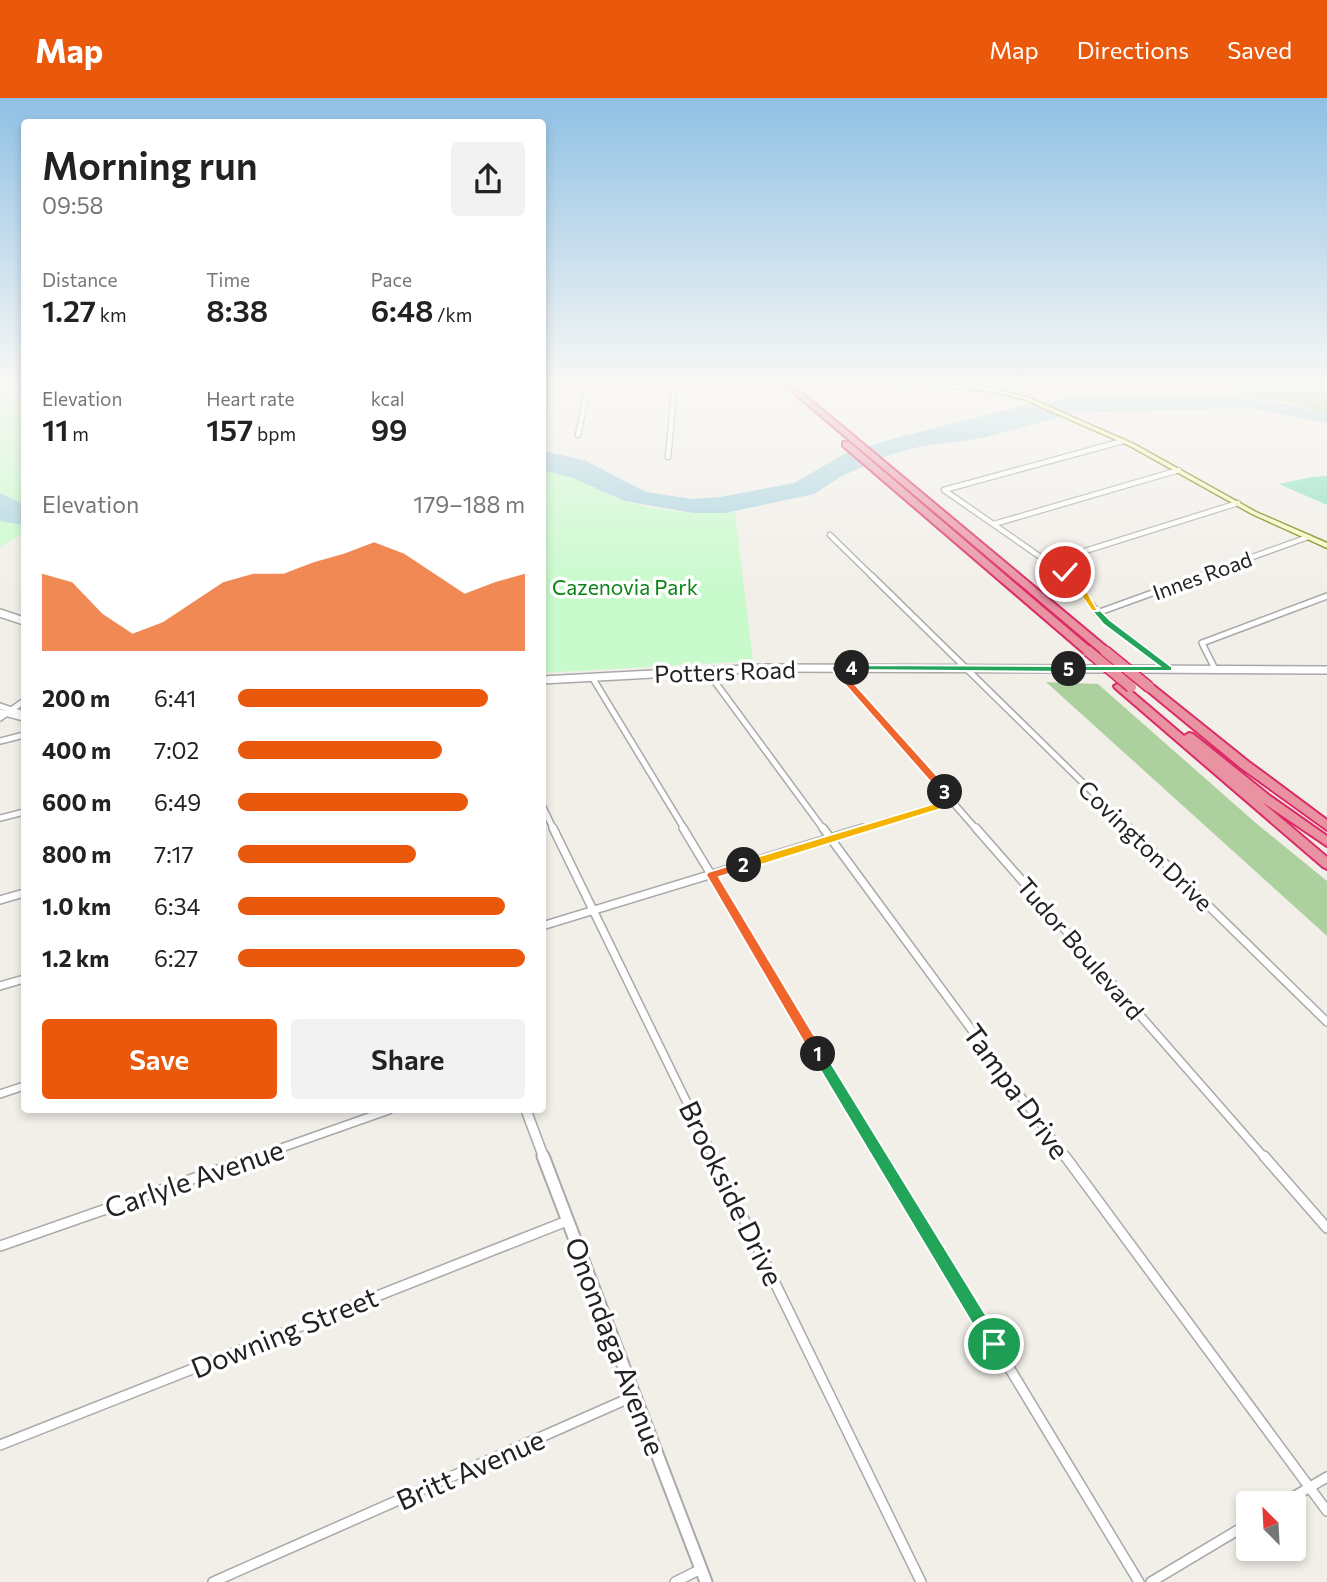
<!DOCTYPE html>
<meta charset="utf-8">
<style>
body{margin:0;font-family:Commissioner,sans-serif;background:#f2f2f2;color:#222;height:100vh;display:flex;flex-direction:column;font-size:26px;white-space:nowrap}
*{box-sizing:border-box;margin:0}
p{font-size:23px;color:#767676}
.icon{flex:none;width:38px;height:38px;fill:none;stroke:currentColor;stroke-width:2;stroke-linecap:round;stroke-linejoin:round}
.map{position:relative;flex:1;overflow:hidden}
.panel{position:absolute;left:21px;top:21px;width:525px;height:994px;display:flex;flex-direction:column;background:#fff;border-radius:7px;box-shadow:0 4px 10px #0003}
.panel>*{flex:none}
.needle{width:46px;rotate:336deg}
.buttons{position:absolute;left:1236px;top:1393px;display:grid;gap:14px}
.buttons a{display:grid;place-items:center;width:70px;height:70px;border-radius:7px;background:#fff;box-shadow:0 4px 10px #0003;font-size:35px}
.pin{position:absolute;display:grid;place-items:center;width:60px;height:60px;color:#fff;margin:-30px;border:4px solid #fff;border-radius:50%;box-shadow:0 2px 7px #0007}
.km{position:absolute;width:35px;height:35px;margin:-18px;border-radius:50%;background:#222;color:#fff;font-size:19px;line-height:35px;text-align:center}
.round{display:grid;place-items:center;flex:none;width:74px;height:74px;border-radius:7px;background:#f2f2f2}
.summary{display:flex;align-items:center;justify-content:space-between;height:119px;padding:0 21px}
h1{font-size:38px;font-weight:600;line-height:52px}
.metrics{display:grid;grid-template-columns:repeat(3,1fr);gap:10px;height:119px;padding:7px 21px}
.metrics div{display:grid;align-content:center}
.metrics b{font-size:30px;font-weight:600}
.metrics small{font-size:19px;font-weight:400}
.metrics p{font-size:19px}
.chart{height:196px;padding:14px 21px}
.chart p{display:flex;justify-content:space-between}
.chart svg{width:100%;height:126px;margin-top:7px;fill:#ea580c;opacity:.7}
.button{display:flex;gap:14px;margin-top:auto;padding:14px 21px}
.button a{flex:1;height:80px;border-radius:7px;background:#ea580c;color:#fff;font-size:28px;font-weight:600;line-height:80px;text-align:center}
.button a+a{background:#f2f2f2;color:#222}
ul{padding:0 21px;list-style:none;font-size:23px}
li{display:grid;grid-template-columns:112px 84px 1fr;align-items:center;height:52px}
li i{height:18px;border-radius:9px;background:#ea580c}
header{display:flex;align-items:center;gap:42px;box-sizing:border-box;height:98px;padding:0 35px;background:#ea580c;color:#fff}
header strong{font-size:33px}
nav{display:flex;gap:38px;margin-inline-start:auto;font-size:24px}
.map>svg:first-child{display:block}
.forest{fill:#add19e}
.park{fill:#c8facc}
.pitch{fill:#88e0be}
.water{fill:#aad3df}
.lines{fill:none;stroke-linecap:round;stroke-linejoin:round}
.minor-far3-casing{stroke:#a9a9a9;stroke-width:7}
.minor-far2-casing{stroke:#a9a9a9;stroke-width:8}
.minor-far1-casing{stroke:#a9a9a9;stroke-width:10}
.minor-casing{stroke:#a9a9a9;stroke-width:12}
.tertiary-far2-casing{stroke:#a9a9a9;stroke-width:10}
.tertiary-far1-casing{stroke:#a9a9a9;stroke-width:12}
.tertiary-casing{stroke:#a9a9a9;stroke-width:15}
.secondary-casing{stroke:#707d05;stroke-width:3}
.motorway-casing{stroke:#dc2a67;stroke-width:4}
.minor-far3{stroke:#fff;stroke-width:4.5}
.minor-far2{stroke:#fff;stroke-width:5}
.minor-far1{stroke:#fff;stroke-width:7}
.minor{stroke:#fff;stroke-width:9}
.tertiary-far2{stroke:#fff;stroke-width:7}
.tertiary-far1{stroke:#fff;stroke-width:9}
.tertiary{stroke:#fff;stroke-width:11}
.secondary{fill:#f7fabf;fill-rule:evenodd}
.motorway{fill:#e892a2;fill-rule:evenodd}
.motorway-bridge-casing{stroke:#dc2a67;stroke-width:13;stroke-linecap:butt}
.motorway-bridge{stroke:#e892a2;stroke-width:10}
.wall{fill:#aba49e}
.split-1{fill:#22a559;stroke:#fff;stroke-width:2}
.split-2{fill:#f0652b;stroke:#fff;stroke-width:2}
.split-3{fill:#f5b400;stroke:#fff;stroke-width:2}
.split-4{fill:#f0652b;stroke:#fff;stroke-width:2}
.split-5{fill:#22a559;stroke:#fff;stroke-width:2}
.split-6{fill:#22a559;stroke:#fff;stroke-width:2}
.split-7{fill:#f5b400;stroke:#fff;stroke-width:2}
.labels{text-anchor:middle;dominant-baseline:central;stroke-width:7;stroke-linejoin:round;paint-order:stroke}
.far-street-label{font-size:21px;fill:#222;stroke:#fff}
.far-park-label{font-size:21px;fill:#0c8416;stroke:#fff}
.street-label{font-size:24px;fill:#222;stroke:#fff}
.near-street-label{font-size:28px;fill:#222;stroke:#fff}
</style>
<header>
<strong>Map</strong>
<nav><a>Map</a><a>Directions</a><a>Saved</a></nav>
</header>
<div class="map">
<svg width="1327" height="1484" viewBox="0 0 1327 1484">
<rect width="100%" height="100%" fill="#f2efe9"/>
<path class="forest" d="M1238,285L1327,289V315L1288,304L1242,299Z
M1046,584L1098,586L1257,726L1327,783V838Z"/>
<path class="park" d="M0,285H24V435L0,449Z
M543,368C574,376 593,391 622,402C656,414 700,417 735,414L753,563L543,575Z"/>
<path class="pitch" d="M1327,378V407L1279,386L1312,379Z"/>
<path class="water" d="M1102,296C1179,301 1251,294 1327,315V325L1248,310L1074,315L983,340L923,348L891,356L840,379L814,396L725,415H693L625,403L573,380L543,372V353L584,362L646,394L692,401L720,399L794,385L846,355L899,339L1030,306Z
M0,395L24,406V427L0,423Z"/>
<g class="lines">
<g class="minor-far3-casing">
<path id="minor-far3" d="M578,337L589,285
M668,359L675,285
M944,392L1071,480
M944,392L1123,343
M994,426L1179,372
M830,437L874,480
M1050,464L1238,405
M1194,480L1308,439"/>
</g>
<g class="minor-far2-casing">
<path id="minor-far2" d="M872,478L1131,732
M1069,478L1102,520L1169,571
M1097,515L1199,478
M835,570L977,732
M1215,571L1202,545L1327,498
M707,573L824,732
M592,579L685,732
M0,608L24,616
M0,614L24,620
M0,620L24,603
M0,643L24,637
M542,707L554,732
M0,720L24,714
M857,732L953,703"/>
</g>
<g class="minor-far1-casing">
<path id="minor-far1" d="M553,730L714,1060
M683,730L882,1060
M823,730L1066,1060
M976,730L1265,1060
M1129,730L1327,924
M0,802L24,795
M542,828L863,730
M0,888L24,881
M0,996L24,988
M253,1060L389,1012"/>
</g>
<g class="minor-casing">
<path id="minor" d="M713,1058L921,1484
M881,1058L1139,1484
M1065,1058L1327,1413
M1264,1058L1327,1130
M0,1148L258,1058
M0,1347L567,1123
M1283,1405L1327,1379
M213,1484L634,1298
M675,1484L701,1471
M1151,1484L1248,1426"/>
</g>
<g class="tertiary-far2-casing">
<path id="tertiary-far2" d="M0,515L24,523
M1126,571L1327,572
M542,582L764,570L1110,571"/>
</g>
<g class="tertiary-far1-casing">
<path id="tertiary-far1" d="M526,1012L544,1060"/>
</g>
<g class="tertiary-casing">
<path id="tertiary" d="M543,1058L706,1484"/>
</g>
<g class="secondary-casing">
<path id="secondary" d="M898,285H925L988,289L1027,299L1134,346L1256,414L1327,445V450L1252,416L1130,348L1023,301L988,293L901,287Z"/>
</g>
<g class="motorway-casing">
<path id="motorway" d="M782,285H790L1109,551V555H1101Z
M843,344H849L1092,551V555H1084L843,348Z
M1119,585L1123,586L1184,638L1189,635L1193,636L1270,698L1327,738V748L1262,704L1327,759V771L1323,769L1115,590L1114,588Z
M1149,586L1153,587L1249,664L1327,722V732L1241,670L1145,591L1144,589Z"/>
</g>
<use href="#minor-far3" class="minor-far3"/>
<use href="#minor-far2" class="minor-far2"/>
<use href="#minor-far1" class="minor-far1"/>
<use href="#minor" class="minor"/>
<use href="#tertiary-far2" class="tertiary-far2"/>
<use href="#tertiary-far1" class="tertiary-far1"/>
<use href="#tertiary" class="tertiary"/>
<use href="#secondary" class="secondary"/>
<use href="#motorway" class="motorway"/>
<g class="motorway-bridge-casing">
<path id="motorway-bridge" d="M1088,553L1131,589
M1105,553L1149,589"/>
</g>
<use href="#motorway-bridge" class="motorway-bridge"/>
</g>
<path class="wall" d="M1033,285H1069V287H1034Z"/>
<linearGradient id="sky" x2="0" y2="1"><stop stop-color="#8fc0e4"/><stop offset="0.58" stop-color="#f9f8f5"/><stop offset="1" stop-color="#f9f8f5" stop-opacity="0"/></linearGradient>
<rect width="1327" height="493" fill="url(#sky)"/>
<path class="split-1" d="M818,950L823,952L1000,1240L1003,1246L1000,1252L994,1254L988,1252L813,960L811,956Z"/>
<path class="split-2" d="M744,763L748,764V770L719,779L823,952V960H813L706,777L708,774Z"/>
<path class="split-3" d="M945,690L957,701V706L744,772L738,767L740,764L946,702L939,694Z"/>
<path class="split-4" d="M832,568H856V572L843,573L949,691V696H941L832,572Z"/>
<path class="split-5" d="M852,567L1069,568L1073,571L1069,574L849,572V568Z"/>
<path class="split-6" d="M1092,510H1098L1110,522L1172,569V573H1065V569L1069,568H1159L1103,526L1092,513Z"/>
<path class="split-7" d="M1062,472H1068L1084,488L1098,513H1092L1077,492L1062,476Z"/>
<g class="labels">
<g class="far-street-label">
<text transform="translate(1202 477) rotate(-20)">Innes Road</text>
</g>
<g class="far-park-label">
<text x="625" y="488">Cazenovia Park</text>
</g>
<g class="street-label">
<text transform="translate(725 573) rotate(-2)">Potters Road</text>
<text transform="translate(1146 747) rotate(44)">Covington Drive</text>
<text transform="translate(1081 850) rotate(49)">Tudor Boulevard</text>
</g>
<g class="near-street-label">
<text transform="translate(1017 993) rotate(54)">Tampa Drive</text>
<text transform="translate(194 1080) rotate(-19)">Carlyle Avenue</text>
<text transform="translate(732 1095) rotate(64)">Brookside Drive</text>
<text transform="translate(284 1234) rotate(-22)">Downing Street</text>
<text transform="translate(616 1248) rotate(69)">Onondaga Avenue</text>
<text transform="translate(470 1371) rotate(-24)">Britt Avenue</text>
</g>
</g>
</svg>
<div class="buttons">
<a><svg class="needle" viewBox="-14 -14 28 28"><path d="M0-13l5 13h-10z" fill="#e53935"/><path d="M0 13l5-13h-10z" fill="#767676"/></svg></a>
</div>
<div class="pin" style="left:994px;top:1246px;background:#1e9e55"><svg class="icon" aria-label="arrive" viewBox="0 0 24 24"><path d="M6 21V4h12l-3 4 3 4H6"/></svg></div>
<div class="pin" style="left:1065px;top:474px;background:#d93025"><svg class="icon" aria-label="check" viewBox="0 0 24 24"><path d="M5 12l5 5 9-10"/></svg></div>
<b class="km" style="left:818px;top:956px">1</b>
<b class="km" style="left:744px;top:767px">2</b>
<b class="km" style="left:945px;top:694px">3</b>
<b class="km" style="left:852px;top:570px">4</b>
<b class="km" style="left:1069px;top:571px">5</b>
<section class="panel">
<div class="summary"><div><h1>Morning run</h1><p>09:58</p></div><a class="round"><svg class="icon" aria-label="share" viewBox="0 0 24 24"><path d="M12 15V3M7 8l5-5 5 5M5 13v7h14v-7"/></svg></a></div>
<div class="metrics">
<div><p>Distance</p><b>1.27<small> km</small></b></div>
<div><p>Time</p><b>8:38</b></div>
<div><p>Pace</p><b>6:48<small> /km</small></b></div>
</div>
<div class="metrics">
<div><p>Elevation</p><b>11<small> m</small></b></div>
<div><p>Heart rate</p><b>157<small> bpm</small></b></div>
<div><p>kcal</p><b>99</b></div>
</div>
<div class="chart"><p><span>Elevation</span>179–188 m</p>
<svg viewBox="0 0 160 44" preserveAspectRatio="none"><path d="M0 44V17L10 20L20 31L30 38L40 34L50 27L60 20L70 17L80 17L90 13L100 10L110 6L120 10L130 17L140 24L150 20L160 17V44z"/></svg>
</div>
<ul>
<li><b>200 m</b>6:41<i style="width:87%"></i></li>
<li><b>400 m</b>7:02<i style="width:71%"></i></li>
<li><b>600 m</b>6:49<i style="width:80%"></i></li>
<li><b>800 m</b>7:17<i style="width:62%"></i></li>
<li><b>1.0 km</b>6:34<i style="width:93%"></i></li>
<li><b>1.2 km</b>6:27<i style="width:100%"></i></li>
</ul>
<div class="button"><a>Save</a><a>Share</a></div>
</section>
</div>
